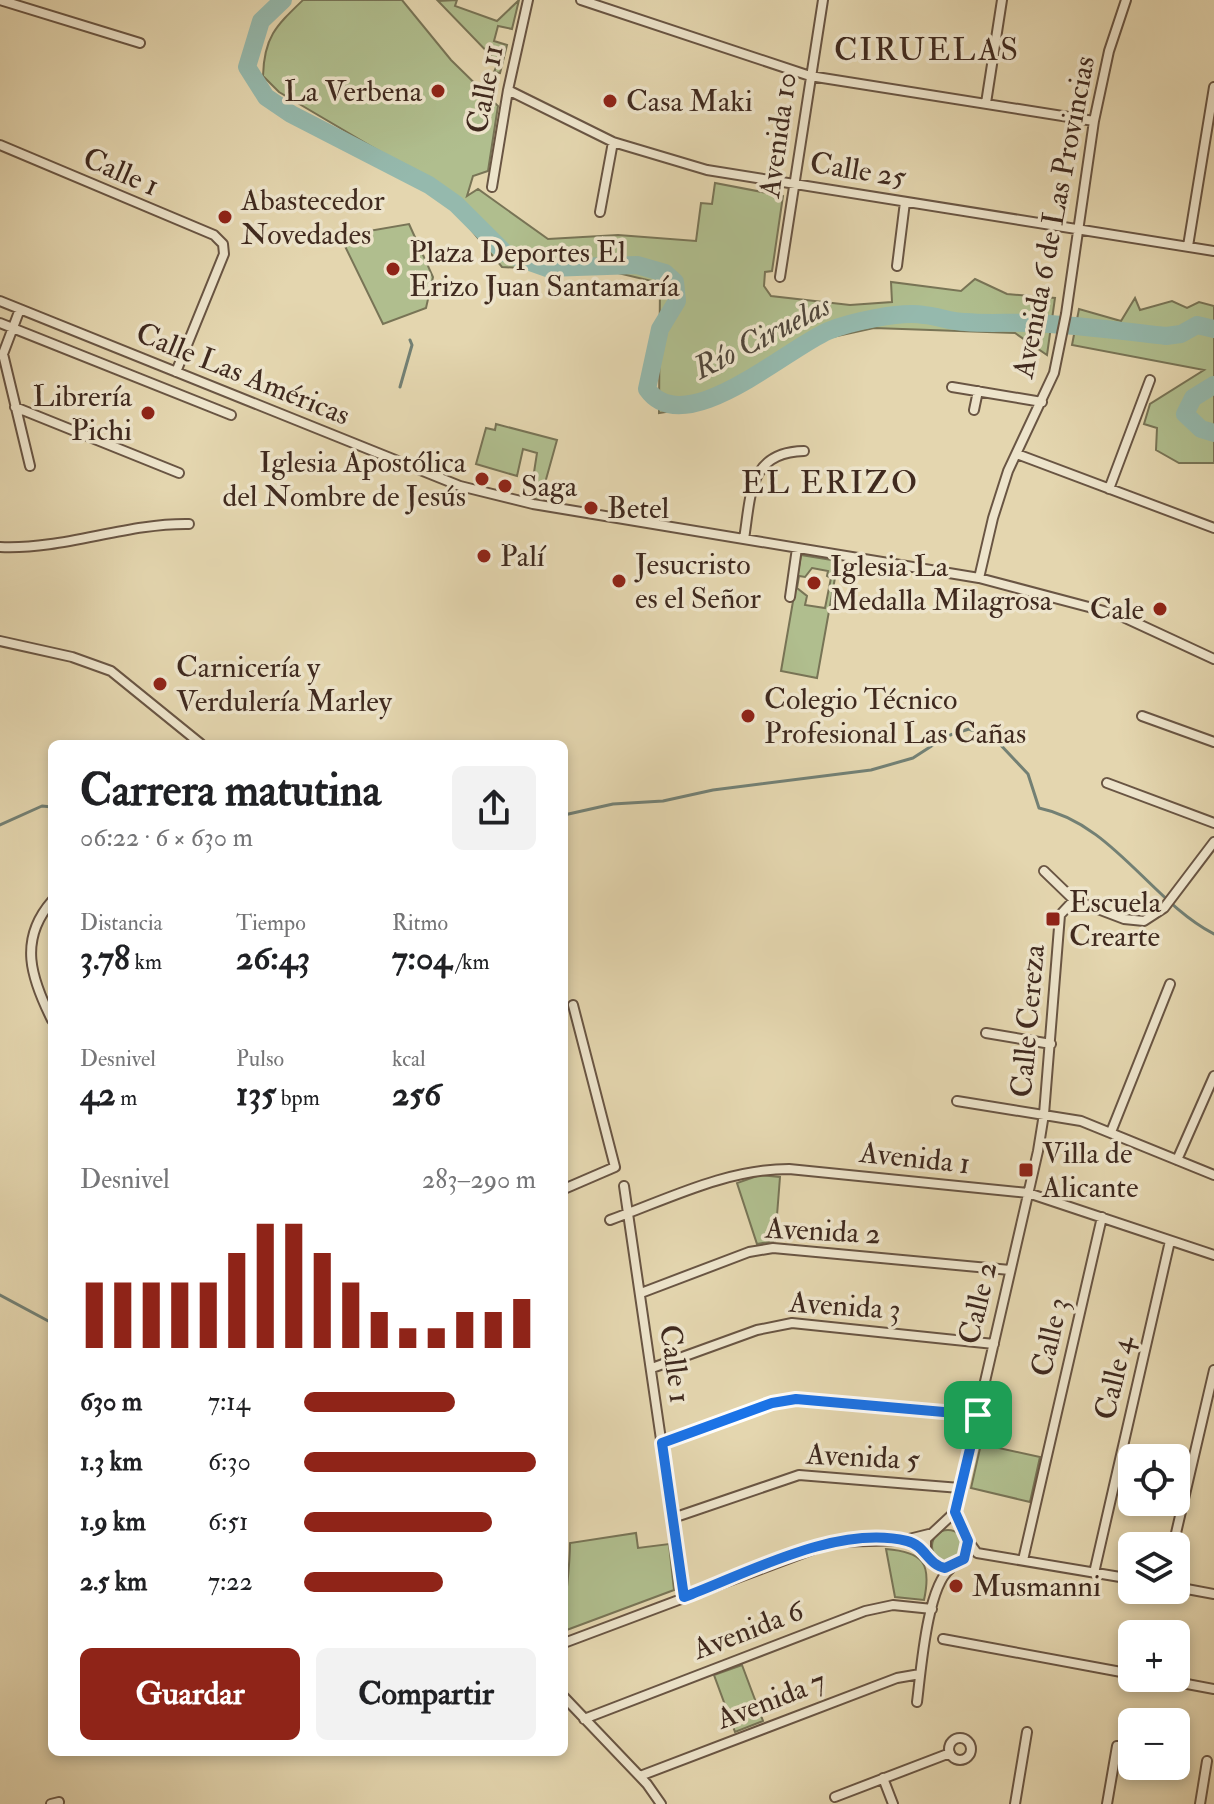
<!DOCTYPE html>
<html lang="es">
<meta charset="utf-8">
<style>
body{margin:0;font-family:"IM FELL Double Pica",serif;background:#f2f2f2;color:#202124;height:100vh;display:flex;flex-direction:column;font-size:30px;white-space:nowrap}
*{box-sizing:border-box;margin:0}
p{font-size:26px;color:#757577}
.icon{flex:none;width:44px;height:44px;fill:none;stroke:currentColor;stroke-width:2;stroke-linecap:round;stroke-linejoin:round}
.map{position:relative;flex:1;overflow:hidden}
.sheet{position:absolute;left:48px;top:740px;width:520px;height:1016px;display:flex;flex-direction:column;background:#fff;border-radius:12px;box-shadow:0 4px 12px #0003}
.sheet>*{flex:none}
.fabs{position:absolute;left:1118px;top:1444px;display:grid;gap:16px}
.fabs a{display:grid;place-items:center;width:72px;height:72px;border-radius:12px;background:#fff;box-shadow:0 4px 12px #0003;font-size:40px}
.pin{position:absolute;display:grid;place-items:center;width:68px;height:68px;color:#fff;margin:-34px;border-radius:16px;box-shadow:0 4px 12px #0006}
.round{display:grid;place-items:center;flex:none;width:84px;height:84px;border-radius:12px;background:#f2f2f2}
.overview{display:flex;align-items:center;justify-content:space-between;height:136px;padding:0 32px}
h1{font-size:44px;font-weight:700;line-height:60px}
.figures{display:grid;grid-template-columns:repeat(3,1fr);gap:12px;height:136px;padding:8px 32px}
.figures div{display:grid;align-content:center}
.figures b{font-size:34px;font-weight:700}
.figures small{font-size:22px;font-weight:400}
.figures p{font-size:22px}
.chart{height:224px;padding:16px 32px}
.chart p{display:flex;justify-content:space-between}
.chart svg{width:100%;height:144px;margin-top:8px;stroke:#8f2418;stroke-width:6}
.cta{display:flex;gap:16px;margin-top:auto;padding:16px 32px}
.cta a{flex:1;height:92px;border-radius:12px;background:#8f2418;color:#fff;font-size:32px;font-weight:700;line-height:92px;text-align:center}
.cta a+a{background:#f2f2f2;color:#202124}
ul{padding:0 32px;list-style:none;font-size:26px}
li{display:grid;grid-template-columns:128px 96px 1fr;align-items:center;height:60px}
li i{height:20px;border-radius:10px;background:#8f2418}
.map>svg:first-child{display:block}
.green{fill:#b0be8e;stroke:#787456;stroke-width:2;fill-rule:evenodd}
.lines{fill:none;stroke-linecap:round;stroke-linejoin:round}
.stream{stroke:#738074;stroke-width:3}
.river{stroke:#95b9ad;stroke-width:18}
.minor-casing{stroke:#695543;stroke-width:12}
.minor{stroke:#ede4cb;stroke-width:8}
.route-casing{stroke:#fff;stroke-width:16}
.route{stroke:#1a73e8;stroke-width:10}
.poi-dot{fill:#8f2418;stroke:#ede4cb;stroke-width:3}
.labels{text-anchor:middle;dominant-baseline:central;stroke-width:7;stroke-linejoin:round;paint-order:stroke}
.street-label{font-size:30px;fill:#402a1f;stroke:#ede4cb}
.poi-label{font-size:30px;fill:#402a1f;stroke:#ede4cb;text-anchor:start}
.neighbourhood-label{font-size:32px;letter-spacing:2px;fill:#402a1f;stroke:#ede4cb}
.water-label{font-size:32px;font-style:italic;fill:#51473b;stroke:#ede4cb}
</style>
<div class="map">
<svg width="1214" height="1804" viewBox="0 0 1214 1804">
<rect width="100%" height="100%" fill="#e4d6af"/>
<filter id="stains"><feTurbulence type="fractalNoise" baseFrequency=".0025" numOctaves="4"/><feColorMatrix values="0 0 0 0 .2 0 0 0 0 .09 0 0 0 0 .02 0 0 0 .5 -.17"/></filter>
<radialGradient id="worn" r=".72"><stop offset=".6" stop-color="#630" stop-opacity="0"/><stop offset="1" stop-color="#630" stop-opacity=".3"/></radialGradient>
<path class="green" d="M303,0H402L451,60L498,106L488,171L473,176L467,196L478,189L548,239L618,235L696,241L701,203L712,204L715,183L783,196L772,271L765,272L764,286L771,296L850,305L892,302L891,282L961,291L975,279L1007,294L1055,298L1047,355L1015,333L874,328L828,338L709,405L659,413L660,283L618,273L502,267L453,208L462,200L279,92L263,76C264,37 276,26 303,0Z
M457,0L455,6L497,21L519,0L512,29L498,26L494,41L507,45L500,73L494,72L498,63L438,1Z
M409,224L433,277L426,308L383,324L340,236Z
M1135,298L1140,310L1172,301L1187,308L1199,302L1214,306V463H1179L1156,450L1157,428L1144,424L1150,404L1204,370L1072,345L1079,309L1121,321Z
M496,424L557,440L540,501L530,498L537,453L523,449L517,476L476,464L486,428L495,430Z
M801,555L838,561L817,678L781,671ZM812,568L828,571L827,576L831,578L825,608L805,605L807,596L797,588L799,576L805,577Z
M760,1175L780,1177L775,1241L757,1244L737,1183Z
M981,1444L1040,1457L1030,1502L971,1488Z
M932 1546a16 16 0 1 1 32 0a16 16 0 1 1-32 0Z
M636,1533L638,1548L669,1544L674,1590L564,1631C564,1601 570,1573 570,1543Z
M886,1549C923,1552 932,1563 924,1600L895,1597Z
M742,1665L763,1721L735,1732L714,1675Z"/>
<g class="lines">
<path class="stream" d="M400,387L412,345L410,340
M564,815L613,804L663,801L713,790L871,770L913,758L947,736L969,729L995,739L1028,774L1039,808C1112,823 1151,901 1214,934
M0,825L42,806L52,807
M0,1295L52,1323"/>
<path class="river" d="M283,0L261,21L247,67L266,97L291,114L429,185L456,204L505,253L547,268L637,265L665,273L675,282L677,301L660,329L647,389C684,442 786,349 828,331C850,322 900,311 924,315C938,316 951,322 965,322C988,324 1010,322 1033,323C1077,325 1122,331 1166,336L1181,334L1197,325L1214,329
M1214,385L1193,398L1185,414L1201,429L1214,433"/>
<g class="minor-casing">
<path id="minor" d="M0,0L140,43
M581,0L810,76L1094,121
M508,90L613,142L707,170L1214,251
M986,103L1002,0
M0,145L214,235L223,244L224,254L176,372
M492,187L508,90L528,0
M600,212L613,142
M1188,246L1214,87
M897,266L905,202
M780,277L823,0
M0,301L460,486L533,504L979,578L1119,615L1214,659
M20,309L3,354L30,466
M0,323L231,415
M952,387L1042,402
M15,407L179,473
M974,410L978,391
M1017,454L1214,528
M1109,489L1150,380
M744,539C751,496 748,452 804,451
M0,547C64,550 125,523 189,524
M979,578L993,518L1008,471L1054,373L1066,314L1094,121L1109,51L1126,0
M790,597L797,548
M0,641L72,657L111,671L201,744
M1142,716L1214,742
M1107,783L1214,823
M1044,871L1074,900L1124,919L1144,921L1164,908L1214,842
M52,901C18,940 31,978 52,1020
M986,1033L1051,1044
M957,1101L1081,1121L1214,1175
M1111,1132L1170,984
M1177,1160L1214,1076
M624,1186L684,1597
M564,1189L615,1167L573,1005
M610,1220C668,1199 726,1169 789,1169L1028,1193L1214,1255
M641,1293L749,1252L773,1248L1010,1270
M652,1368L757,1330L792,1323L994,1344
M662,1443L772,1403L796,1399L978,1415
M673,1518L799,1475L960,1488
M969,1542L977,1553L1132,1579
M1173,1546L1214,1370
M1023,1560L1102,1217
M935,1564L952,1567L968,1553V1541L955,1512L1038,1151L1044,1114L1060,915L1074,900
M936,1566L926,1552V1539L955,1512
M1094,1573L1170,1241
M1176,1587L1214,1594
M943,1639L1132,1674
M564,1643L833,1542L905,1540L929,1534
M1155,1678L1214,1689
M564,1697L647,1784L661,1804
M917,1702C921,1671 927,1587 950,1569
M584,1719L865,1611L893,1605L932,1609
M949 1749a11 11 0 1 1 22 0a11 11 0 1 1-22 0Z
M640,1776L897,1678L920,1674
M883,1778L893,1804
M835,1797L950,1753
M51,1804L59,1802
M1015,1804L1027,1732
M1107,1804L1117,1746
M1200,1804L1207,1761"/>
</g>
<use href="#minor" class="minor"/>
</g>
<g class="lines">
<g class="route-casing">
<path id="route" d="M796,1399L978,1415L955,1512L968,1541L964,1559L945,1568C928,1565 925,1545 907,1541C837,1524 748,1573 684,1597L662,1443L772,1403Z"/>
</g>
<use href="#route" class="route"/>
</g>
<g class="poi-dot">
<circle cx="438" cy="91" r="8"/>
<circle cx="610" cy="101" r="8"/>
<circle cx="225" cy="217" r="8"/>
<circle cx="393" cy="269" r="8"/>
<circle cx="148" cy="413" r="8"/>
<circle cx="482" cy="479" r="8"/>
<circle cx="505" cy="486" r="8"/>
<circle cx="591" cy="508" r="8"/>
<circle cx="484" cy="556" r="8"/>
<circle cx="619" cy="581" r="8"/>
<circle cx="814" cy="583" r="8"/>
<circle cx="1160" cy="609" r="8"/>
<circle cx="160" cy="684" r="8"/>
<circle cx="748" cy="716" r="8"/>
<rect x="1045" y="911" width="16" height="16" rx="4"/>
<rect x="1018" y="1162" width="16" height="16" rx="4"/>
<circle cx="956" cy="1586" r="8"/>
</g>
<g class="labels">
<g class="street-label">
<text transform="translate(485 89) rotate(-79)">Calle 11</text>
<text transform="translate(778 135) rotate(-82)">Avenida 10</text>
<text transform="translate(858 170) rotate(9)">Calle 25</text>
<text transform="translate(121 172) rotate(23)">Calle 1</text>
<text transform="translate(1054 217) rotate(-79)">Avenida 6 de Las Provincias</text>
<text transform="translate(243 374) rotate(22)">Calle Las Américas</text>
<text transform="translate(1028 1021) rotate(-85)">Calle Cereza</text>
<text transform="translate(915 1158) rotate(6)">Avenida 1</text>
<text transform="translate(823 1231) rotate(3)">Avenida 2</text>
<text transform="translate(978 1303) rotate(-77)">Calle 2</text>
<text transform="translate(845 1306) rotate(4)">Avenida 3</text>
<text transform="translate(1050 1337) rotate(-77)">Calle 3</text>
<text transform="translate(675 1364) rotate(82)">Calle 1</text>
<text transform="translate(1114 1378) rotate(-77)">Calle 4</text>
<text transform="translate(863 1457) rotate(3)">Avenida 5</text>
<text transform="translate(748 1630) rotate(-21)">Avenida 6</text>
<text transform="translate(771 1700) rotate(-21)">Avenida 7</text>
</g>
<g class="poi-label">
<text x="422" y="91" text-anchor="end">La Verbena</text>
<text x="626" y="101">Casa Maki</text>
<text x="241" y="200">Abastecedor<tspan x="241" dy="34">Novedades</tspan></text>
<text x="409" y="252">Plaza Deportes El<tspan x="409" dy="34">Erizo Juan Santamaría</tspan></text>
<text x="132" y="396" text-anchor="end">Librería<tspan x="132" dy="34">Pichi</tspan></text>
<text x="466" y="462" text-anchor="end">Iglesia Apostólica<tspan x="466" dy="34">del Nombre de Jesús</tspan></text>
<text x="521" y="486">Saga</text>
<text x="607" y="508">Betel</text>
<text x="500" y="556">Palí</text>
<text x="635" y="564">Jesucristo<tspan x="635" dy="34">es el Señor</tspan></text>
<text x="830" y="566">Iglesia La<tspan x="830" dy="34">Medalla Milagrosa</tspan></text>
<text x="1144" y="609" text-anchor="end">Cale</text>
<text x="176" y="667">Carnicería y<tspan x="176" dy="34">Verdulería Marley</tspan></text>
<text x="764" y="699">Colegio Técnico<tspan x="764" dy="34">Profesional Las Cañas</tspan></text>
<text x="1069" y="902">Escuela<tspan x="1069" dy="34">Crearte</tspan></text>
<text x="1042" y="1153">Villa de<tspan x="1042" dy="34">Alicante</tspan></text>
<text x="972" y="1586">Musmanni</text>
</g>
<g class="neighbourhood-label">
<text x="927" y="50">CIRUELAS</text>
<text x="830" y="483">EL ERIZO</text>
</g>
<g class="water-label">
<text transform="translate(762 337) rotate(-27)">Río Ciruelas</text>
</g>
</g>
<rect width="100%" height="100%" filter="url(#stains)"/>
<rect width="100%" height="100%" fill="url(#worn)"/>
</svg>
<div class="fabs">
<a><svg class="icon" aria-label="locate" viewBox="0 0 24 24"><circle cx="12" cy="12" r="6"/><path d="M12 2v4M12 18v4M2 12h4M18 12h4"/></svg></a>
<a><svg class="icon" aria-label="layers" viewBox="0 0 24 24"><path d="M12 4l9 5-9 5-9-5zM3 14l9 5 9-5"/></svg></a>
<a>+</a>
<a>−</a>
</div>
<div class="pin" style="left:978px;top:1415px;background:#1e9e55"><svg class="icon" aria-label="arrive" viewBox="0 0 24 24"><path d="M6 21V4h12l-3 4 3 4H6"/></svg></div>
<section class="sheet">
<div class="overview"><div><h1>Carrera matutina</h1><p>06:22 · 6 × 630 m</p></div><a class="round"><svg class="icon" aria-label="share" viewBox="0 0 24 24"><path d="M12 15V3M7 8l5-5 5 5M5 13v7h14v-7"/></svg></a></div>
<div class="figures">
<div><p>Distancia</p><b>3.78<small> km</small></b></div>
<div><p>Tiempo</p><b>26:43</b></div>
<div><p>Ritmo</p><b>7:04<small> /km</small></b></div>
</div>
<div class="figures">
<div><p>Desnivel</p><b>42<small> m</small></b></div>
<div><p>Pulso</p><b>135<small> bpm</small></b></div>
<div><p>kcal</p><b>256</b></div>
</div>
<div class="chart"><p><span>Desnivel</span>283–290 m</p>
<svg viewBox="0 0 160 44" preserveAspectRatio="none"><path d="M5 44V24M15 44V24M25 44V24M35 44V24M45 44V24M55 44V15M65 44V6M75 44V6M85 44V15M95 44V24M105 44V33M115 44V38M125 44V38M135 44V33M145 44V33M155 44V29"/></svg>
</div>
<ul>
<li><b>630 m</b>7:14<i style="width:65%"></i></li>
<li><b>1.3 km</b>6:30<i style="width:100%"></i></li>
<li><b>1.9 km</b>6:51<i style="width:81%"></i></li>
<li><b>2.5 km</b>7:22<i style="width:60%"></i></li>
</ul>
<div class="cta"><a>Guardar</a><a>Compartir</a></div>
</section>
</div>
